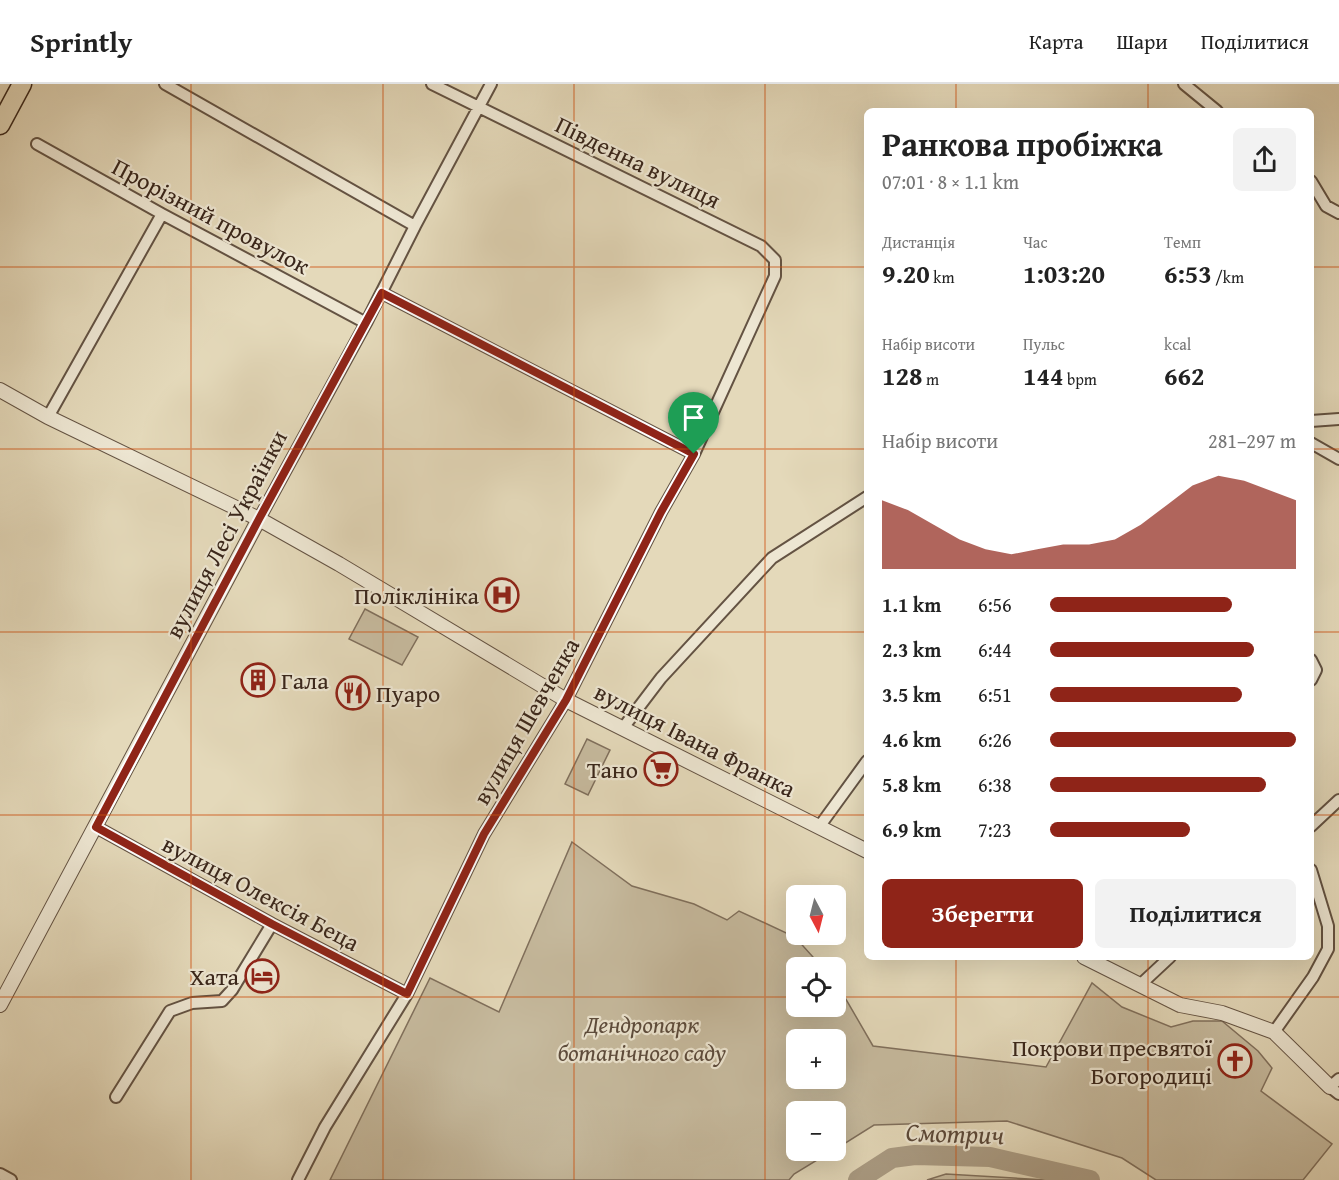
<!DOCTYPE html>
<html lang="uk">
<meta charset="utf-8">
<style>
body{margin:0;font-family:"Gentium Book Plus",serif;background:#f2f2f2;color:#222;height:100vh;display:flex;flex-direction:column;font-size:22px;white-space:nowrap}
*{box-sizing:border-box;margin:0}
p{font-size:20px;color:#767676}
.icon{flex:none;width:33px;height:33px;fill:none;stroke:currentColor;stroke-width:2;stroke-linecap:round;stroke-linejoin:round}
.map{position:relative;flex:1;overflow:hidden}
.panel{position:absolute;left:864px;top:24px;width:450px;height:852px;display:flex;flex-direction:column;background:#fff;border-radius:9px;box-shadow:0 6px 24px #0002}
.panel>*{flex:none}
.needle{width:39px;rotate:173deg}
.buttons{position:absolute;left:786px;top:801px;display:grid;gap:12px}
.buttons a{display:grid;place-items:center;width:60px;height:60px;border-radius:9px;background:#fff;box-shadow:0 6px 24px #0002;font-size:30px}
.pin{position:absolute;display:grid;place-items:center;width:51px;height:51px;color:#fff;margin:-62px -26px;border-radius:50% 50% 50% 0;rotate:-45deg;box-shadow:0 0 6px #0007}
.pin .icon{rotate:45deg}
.round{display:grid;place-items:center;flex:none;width:63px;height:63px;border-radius:9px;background:#f2f2f2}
.overview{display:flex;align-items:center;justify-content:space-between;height:102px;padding:0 18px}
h1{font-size:33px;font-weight:700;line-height:45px}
.figures{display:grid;grid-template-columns:repeat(3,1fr);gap:9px;height:102px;padding:6px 18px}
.figures div{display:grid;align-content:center}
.figures b{font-size:26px;font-weight:700}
.figures small{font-size:16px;font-weight:400}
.figures p{font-size:16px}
.chart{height:168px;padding:12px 18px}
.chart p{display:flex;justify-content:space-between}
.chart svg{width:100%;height:108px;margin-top:6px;fill:#8f2418;opacity:.7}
.action{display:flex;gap:12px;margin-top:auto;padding:12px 18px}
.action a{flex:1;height:69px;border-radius:9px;background:#8f2418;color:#fff;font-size:24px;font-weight:700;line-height:69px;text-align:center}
.action a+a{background:#f2f2f2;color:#222}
ul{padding:0 18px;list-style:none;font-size:20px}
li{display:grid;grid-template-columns:96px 72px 1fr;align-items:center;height:45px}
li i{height:15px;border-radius:8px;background:#8f2418}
header{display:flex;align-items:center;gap:36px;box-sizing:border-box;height:84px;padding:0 30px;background:#fff;border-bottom:2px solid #e0e0e0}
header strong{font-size:28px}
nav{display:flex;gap:33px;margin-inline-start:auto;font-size:21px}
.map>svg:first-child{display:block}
.green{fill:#c7bb9f;stroke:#80705d;stroke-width:1.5;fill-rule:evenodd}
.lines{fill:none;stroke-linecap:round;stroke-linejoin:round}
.river{stroke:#aa9c84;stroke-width:20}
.minor-casing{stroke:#645343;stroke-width:14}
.tertiary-casing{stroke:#645343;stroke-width:16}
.primary-casing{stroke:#39261b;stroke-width:21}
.minor{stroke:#ede6d2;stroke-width:10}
.tertiary{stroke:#ede6d2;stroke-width:14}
.primary{stroke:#e4d9ba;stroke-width:18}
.route-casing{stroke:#fff;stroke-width:12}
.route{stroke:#8f2418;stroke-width:8}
.grid{fill:none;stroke:#ce510e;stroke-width:1.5;stroke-opacity:0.55}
.labels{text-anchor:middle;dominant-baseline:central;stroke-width:4.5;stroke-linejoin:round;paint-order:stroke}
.street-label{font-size:24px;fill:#39261b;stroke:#ede6d2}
.poi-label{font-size:24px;fill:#39261b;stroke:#ede6d2;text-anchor:end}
.park-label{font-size:24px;font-style:italic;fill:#5c4b3c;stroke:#ede6d2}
.water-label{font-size:26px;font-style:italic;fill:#5b493a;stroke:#ede6d2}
</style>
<header>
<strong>Sprintly</strong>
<nav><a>Карта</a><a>Шари</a><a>Поділитися</a></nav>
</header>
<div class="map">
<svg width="1339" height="1096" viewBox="0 0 1339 1096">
<rect width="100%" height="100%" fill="#e4d9ba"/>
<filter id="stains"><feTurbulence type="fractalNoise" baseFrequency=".00333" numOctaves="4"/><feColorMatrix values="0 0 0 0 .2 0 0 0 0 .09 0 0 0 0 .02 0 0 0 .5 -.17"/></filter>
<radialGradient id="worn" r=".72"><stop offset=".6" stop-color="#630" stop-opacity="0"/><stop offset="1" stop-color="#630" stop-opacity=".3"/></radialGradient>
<path class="green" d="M365,525L418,553L402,581L349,555Z
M587,655L610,666L588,711L565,700Z
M572,758L632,802L694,820L727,836L739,827L795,853L822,883L796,884V922H836V898L873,962L1046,983L1092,899L1122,923L1171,943L1193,937H1222L1258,967L1272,984L1261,1007L1332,1060L1303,1096H1156L1122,1074L1007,1037L874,1041L836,1065V1028H796V1066L832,1067L794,1090L789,1096H330L430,894L499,928ZM796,956H836V994H796Z
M946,1090L1047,1096H927Z"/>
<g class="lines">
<path class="river" d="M858,1096L892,1074L915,1071L990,1073L1090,1096"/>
<g class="minor-casing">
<path id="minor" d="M165,0L415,142
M1184,0L1217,27
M37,60L162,130L366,239
M1311,97L1326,122L1339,129
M382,209L694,370
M48,333L162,130
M1311,337L1339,335
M1311,359L1339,375
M259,435L366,239L415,142L491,0
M1311,576L1316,586L1311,596
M623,644L661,594L772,474L867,413
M1311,742L1339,716
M96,743L272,840L407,910
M819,743L867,677
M1140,901L1170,873
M1274,948L1313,893L1328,865V842L1311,786
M1339,995L1330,1003L1339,1010
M116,1013L170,927L192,919L222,917L232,906L272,840
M0,1090L11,1096
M298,1096L325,1043L407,910L484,750L566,616L661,428L694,370L775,192V176L761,162L432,0"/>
</g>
<g class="tertiary-casing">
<path id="tertiary" d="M0,306L48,333L259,435L339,480L566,616L867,767
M1084,873L1180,921L1222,929L1274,948L1330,1003
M0,921L259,435"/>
</g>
<g class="primary-casing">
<path id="primary" d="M0,41L22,0"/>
</g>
<use href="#minor" class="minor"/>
<use href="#tertiary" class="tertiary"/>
<use href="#primary" class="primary"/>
</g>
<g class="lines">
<g class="route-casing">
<path id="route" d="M382,209L694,370L661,428L566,616L484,750L407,910L272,840L96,743L259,435Z"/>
</g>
<use href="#route" class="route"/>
</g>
<path class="grid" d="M191,0V1096M383,0V1096M574,0V1096M765,0V1096M956,0V27M1148,0V27M0,183H867M1311,183H1339M0,365H867M1311,365H1339M0,548H867M1311,548H1339M0,731H867M1311,731H1339M956,873V1096M1148,873V1096M0,913H796M836,913H1339"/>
<defs>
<g id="hospital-ring" transform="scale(1.725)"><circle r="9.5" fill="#ede6d2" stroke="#8f2418" stroke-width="1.5"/><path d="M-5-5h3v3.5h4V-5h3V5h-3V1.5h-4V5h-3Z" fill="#8f2418"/></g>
<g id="building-ring" transform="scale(1.725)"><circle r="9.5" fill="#ede6d2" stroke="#8f2418" stroke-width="1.5"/><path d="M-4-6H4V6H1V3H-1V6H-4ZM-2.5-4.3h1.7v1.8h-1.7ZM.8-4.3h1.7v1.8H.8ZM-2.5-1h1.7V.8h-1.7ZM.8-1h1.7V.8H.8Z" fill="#8f2418"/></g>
<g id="restaurant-ring" transform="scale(1.725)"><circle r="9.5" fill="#ede6d2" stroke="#8f2418" stroke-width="1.5"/><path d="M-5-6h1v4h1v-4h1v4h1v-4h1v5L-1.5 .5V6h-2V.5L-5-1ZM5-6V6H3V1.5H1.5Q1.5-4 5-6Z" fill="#8f2418"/></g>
<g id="supermarket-ring" transform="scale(1.725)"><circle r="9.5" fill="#ede6d2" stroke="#8f2418" stroke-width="1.5"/><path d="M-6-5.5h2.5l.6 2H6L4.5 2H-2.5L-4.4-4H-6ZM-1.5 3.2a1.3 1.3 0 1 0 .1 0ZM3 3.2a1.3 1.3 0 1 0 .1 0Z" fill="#8f2418"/></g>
<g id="hotel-ring" transform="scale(1.725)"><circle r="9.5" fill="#ede6d2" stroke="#8f2418" stroke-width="1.5"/><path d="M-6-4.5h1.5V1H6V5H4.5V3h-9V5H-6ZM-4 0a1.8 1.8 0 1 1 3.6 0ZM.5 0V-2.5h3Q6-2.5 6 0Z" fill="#8f2418"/></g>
<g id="church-ring" transform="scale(1.725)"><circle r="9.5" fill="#ede6d2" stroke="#8f2418" stroke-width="1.5"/><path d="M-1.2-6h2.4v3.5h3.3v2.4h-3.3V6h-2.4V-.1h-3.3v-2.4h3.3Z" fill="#8f2418"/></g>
</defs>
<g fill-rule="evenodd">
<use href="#hospital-ring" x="502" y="511"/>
<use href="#building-ring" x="258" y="596"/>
<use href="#restaurant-ring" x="353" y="609"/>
<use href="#supermarket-ring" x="661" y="685"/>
<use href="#hotel-ring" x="262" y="892"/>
<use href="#church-ring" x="1235" y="977"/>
</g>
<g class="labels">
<g class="street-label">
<text transform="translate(638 78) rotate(26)">Південна вулиця</text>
<text transform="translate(211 132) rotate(28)">Прорізний провулок</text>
<text transform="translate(226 450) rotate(-62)">вулиця Лесі Українки</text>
<text transform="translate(526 637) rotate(-60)">вулиця Шевченка</text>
<text transform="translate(695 656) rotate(27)">вулиця Івана Франка</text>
<text transform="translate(261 809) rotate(28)">вулиця Олексія Беца</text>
</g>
<g class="poi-label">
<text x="479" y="511">Поліклініка</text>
<text x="281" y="596" text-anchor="start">Гала</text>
<text x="376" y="609" text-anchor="start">Пуаро</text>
<text x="638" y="685">Тано</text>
<text x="239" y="892">Хата</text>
<text x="1212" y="963">Покрови пресвятої<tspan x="1212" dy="28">Богородиці</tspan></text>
</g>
<g class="park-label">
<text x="642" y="940">Дендропарк<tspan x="642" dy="28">ботанічного саду</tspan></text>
</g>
<g class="water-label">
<text transform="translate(955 1049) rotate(2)">Смотрич</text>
</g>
</g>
<rect width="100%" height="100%" filter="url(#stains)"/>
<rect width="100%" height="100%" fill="url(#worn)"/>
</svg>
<div class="buttons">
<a><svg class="needle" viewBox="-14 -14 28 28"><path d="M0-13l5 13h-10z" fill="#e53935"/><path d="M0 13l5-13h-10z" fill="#767676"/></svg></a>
<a><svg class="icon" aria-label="locate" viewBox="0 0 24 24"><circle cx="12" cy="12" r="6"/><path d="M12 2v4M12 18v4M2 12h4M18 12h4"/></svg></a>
<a>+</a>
<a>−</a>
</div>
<div class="pin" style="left:694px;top:370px;background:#1e9e55"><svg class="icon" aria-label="arrive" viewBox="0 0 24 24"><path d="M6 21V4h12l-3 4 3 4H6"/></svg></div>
<section class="panel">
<div class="overview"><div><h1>Ранкова пробіжка</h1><p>07:01 · 8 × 1.1 km</p></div><a class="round"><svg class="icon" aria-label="share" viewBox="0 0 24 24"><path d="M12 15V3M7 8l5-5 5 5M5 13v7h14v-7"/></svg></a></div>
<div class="figures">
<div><p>Дистанція</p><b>9.20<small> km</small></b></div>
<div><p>Час</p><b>1:03:20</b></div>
<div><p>Темп</p><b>6:53<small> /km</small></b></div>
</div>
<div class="figures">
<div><p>Набір висоти</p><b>128<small> m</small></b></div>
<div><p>Пульс</p><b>144<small> bpm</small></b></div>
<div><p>kcal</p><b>662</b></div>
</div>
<div class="chart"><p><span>Набір висоти</span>281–297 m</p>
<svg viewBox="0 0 160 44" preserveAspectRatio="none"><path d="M0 44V16L10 20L20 26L30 32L40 36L50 38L60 36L70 34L80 34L90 32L100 26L110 18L120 10L130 6L140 8L150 12L160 16V44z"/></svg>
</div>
<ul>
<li><b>1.1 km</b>6:56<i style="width:74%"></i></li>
<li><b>2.3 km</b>6:44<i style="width:83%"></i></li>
<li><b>3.5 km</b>6:51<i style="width:78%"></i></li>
<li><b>4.6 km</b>6:26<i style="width:100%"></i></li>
<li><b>5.8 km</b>6:38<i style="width:88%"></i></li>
<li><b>6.9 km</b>7:23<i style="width:57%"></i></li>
</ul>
<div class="action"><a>Зберегти</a><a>Поділитися</a></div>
</section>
</div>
